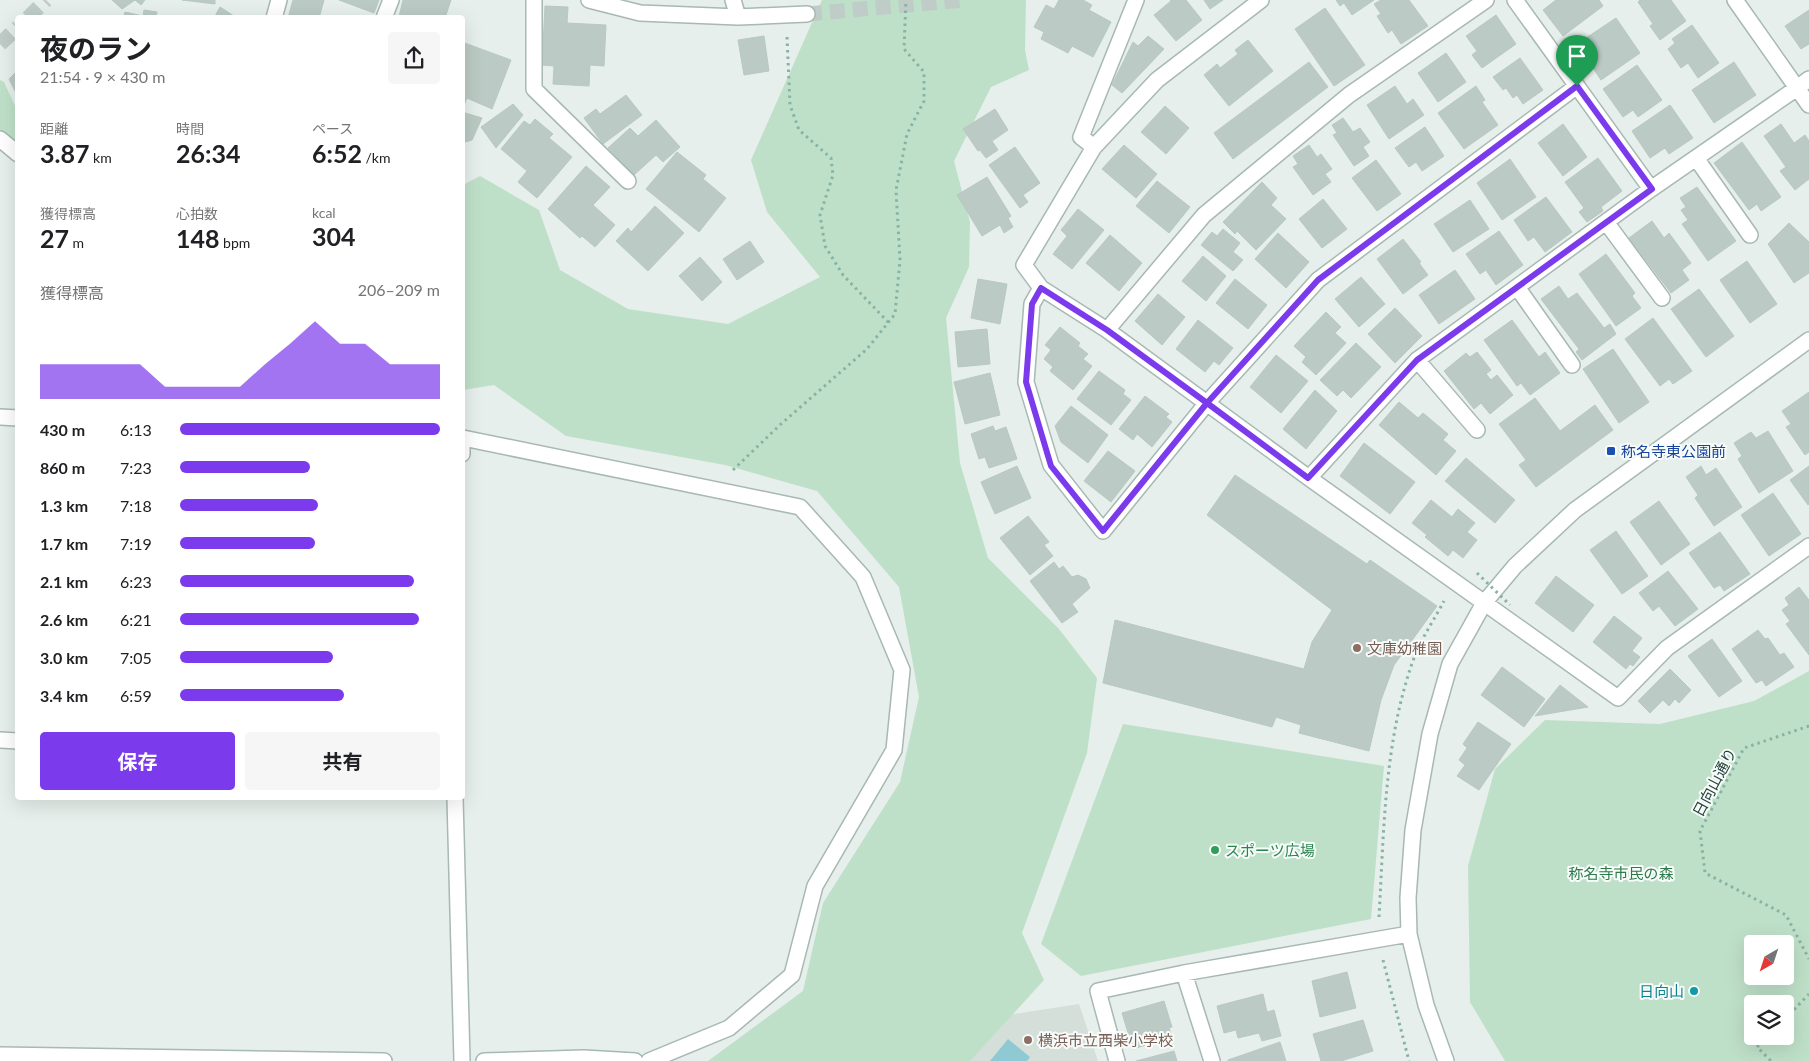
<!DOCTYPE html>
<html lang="ja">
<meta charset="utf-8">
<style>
body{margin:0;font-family:Lato,"Noto Sans JP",sans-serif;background:#f6f6f6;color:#202124;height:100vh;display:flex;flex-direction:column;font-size:19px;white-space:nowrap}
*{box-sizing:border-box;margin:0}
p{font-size:16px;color:#757577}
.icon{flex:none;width:28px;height:28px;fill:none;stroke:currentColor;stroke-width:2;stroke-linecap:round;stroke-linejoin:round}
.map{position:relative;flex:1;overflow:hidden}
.details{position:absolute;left:15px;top:15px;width:450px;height:785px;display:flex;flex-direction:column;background:#fff;border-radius:5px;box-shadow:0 5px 20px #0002}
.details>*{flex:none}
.needle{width:32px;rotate:219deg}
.tools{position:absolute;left:1744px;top:935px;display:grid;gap:10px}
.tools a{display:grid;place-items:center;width:50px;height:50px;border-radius:5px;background:#fff;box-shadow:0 5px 20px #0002;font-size:25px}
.pin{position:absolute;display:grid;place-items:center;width:42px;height:42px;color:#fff;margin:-51px -21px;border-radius:50% 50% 50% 0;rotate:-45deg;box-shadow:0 0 5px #0007}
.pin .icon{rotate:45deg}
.round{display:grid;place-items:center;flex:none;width:52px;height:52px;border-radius:5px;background:#f6f6f6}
.summary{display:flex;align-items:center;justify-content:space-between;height:85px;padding:0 25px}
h1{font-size:28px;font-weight:700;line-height:38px}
.metrics{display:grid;grid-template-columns:repeat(3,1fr);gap:8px;height:85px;padding:5px 25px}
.metrics div{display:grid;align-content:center}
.metrics b{font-size:25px;font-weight:700}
.metrics small{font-size:14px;font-weight:400}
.metrics p{font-size:14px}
.chart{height:140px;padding:10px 25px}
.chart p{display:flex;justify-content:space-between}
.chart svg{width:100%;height:90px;margin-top:5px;fill:#7c3aed;opacity:.7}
.primary-button{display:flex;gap:10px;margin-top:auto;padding:10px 25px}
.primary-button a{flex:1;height:58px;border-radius:5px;background:#7c3aed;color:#fff;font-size:20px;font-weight:700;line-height:58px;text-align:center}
.primary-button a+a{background:#f6f6f6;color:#202124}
ul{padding:0 25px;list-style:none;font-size:16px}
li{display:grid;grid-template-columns:80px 60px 1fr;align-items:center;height:38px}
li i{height:12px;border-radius:6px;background:#7c3aed}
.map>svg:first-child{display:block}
.built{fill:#d4dfda}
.green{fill:#bfe0c8;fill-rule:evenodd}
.water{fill:#8ec9d4}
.building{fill:#bbcac4;stroke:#b8c9c2}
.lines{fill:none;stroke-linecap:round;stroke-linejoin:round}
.minor-tunnel{stroke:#bfccc8;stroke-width:15;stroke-dasharray:15 8;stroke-linecap:butt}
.minor-casing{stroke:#a8b8b2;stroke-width:18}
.path{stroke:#86b3a5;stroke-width:3;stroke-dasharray:2.5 4;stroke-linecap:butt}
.minor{stroke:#fff;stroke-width:15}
.path-bridge{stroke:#86b3a5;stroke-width:3;stroke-dasharray:2.5 4;stroke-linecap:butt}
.route-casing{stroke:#fff;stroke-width:10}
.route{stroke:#7c3aed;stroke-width:6}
.transit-dot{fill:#1a4fb4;stroke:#f7fbf9;stroke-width:2}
.education-dot{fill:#8d6e63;stroke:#f7fbf9;stroke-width:2}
.leisure-dot{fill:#2e9e5b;stroke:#f7fbf9;stroke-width:2}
.culture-dot{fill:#0f9aa8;stroke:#f7fbf9;stroke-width:2}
.labels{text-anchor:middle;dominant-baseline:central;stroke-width:4;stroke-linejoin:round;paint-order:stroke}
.transit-label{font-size:15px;fill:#164399;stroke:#f7fbf9;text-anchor:start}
.education-label{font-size:15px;fill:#785e54;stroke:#f7fbf9;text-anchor:start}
.street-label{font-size:15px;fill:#24423a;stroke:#f7fbf9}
.leisure-label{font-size:15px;fill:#27864d;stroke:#f7fbf9;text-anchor:start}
.park-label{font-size:15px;fill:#2d7a4b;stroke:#f7fbf9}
.culture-label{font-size:15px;fill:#0d838f;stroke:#f7fbf9;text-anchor:end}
</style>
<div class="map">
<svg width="1809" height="1061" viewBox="0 0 1809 1061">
<rect width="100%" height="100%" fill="#e6efeb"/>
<path class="built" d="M1079,1004L1098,1061H949L981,1019Z"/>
<path class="green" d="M822,0H1026L1025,50L1029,70L991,87L954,161L970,222L969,267L946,318L960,463L988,558L1059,629L1097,678L1087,753L1022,933L1044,980L970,1061H708L803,991L823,903L900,782L919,697L899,587L817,491L725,465L566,436L494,385L463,390V185L480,176L539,210L560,270L628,309L728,324L820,277L767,212L751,160Z
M0,80L4,82L17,110V142L0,130Z
M1809,671V1061H1505L1470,1002L1468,866L1495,769L1545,720L1660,724L1754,701ZM1752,944H1785V976H1752ZM1752,1004H1785V1036H1752Z
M1123,724L1384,766L1371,919L1081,976L1041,944Z"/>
<path class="water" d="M1008,1039L1030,1057L1027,1061H990Z"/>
<path class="building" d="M112,0H145L141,5L135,0L122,9Z
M182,0H215V4Z
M293,0H324L319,18H288Z
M339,0H379L374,13Z
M403,0H451L445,18H389V14L399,17Z
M1059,0H1083L1092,5L1089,10L1111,22L1093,57L1072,46L1068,53L1041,39L1044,32L1034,27L1046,5L1054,9Z
M1170,0H1186L1202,20L1176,41L1154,15L1171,1Z
M1204,0H1223L1210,9Z
M1336,0H1374L1352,15L1344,3L1340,6Z
M1381,0H1409L1428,26L1401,44L1392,30L1388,33L1377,16L1381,14L1374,4Z
M1556,0H1599L1603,6L1563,36L1543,10Z
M1640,0H1671L1686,21L1660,40L1650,26L1653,24L1638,2Z
M545,6L568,7L567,23L606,25L604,66L590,65L589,86L553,84L554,66L542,65Z
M220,7L237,18H214Z
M1325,8L1365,65L1334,86L1295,29Z
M144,10L157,12L156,18H123L125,12L143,16Z
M1809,10V44L1801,49L1785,26Z
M1496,15L1516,44L1482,68L1472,55L1477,51L1466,36Z
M1616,18L1640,53L1601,80L1577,44Z
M1692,25L1719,63L1698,78L1688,63L1681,68L1668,49L1675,43L1672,39Z
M764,36L769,71L744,75L738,40Z
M1148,36L1164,49L1122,93L1112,85L1133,42L1138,46Z
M1248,40L1273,71L1229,106L1204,75L1217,64L1220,68L1238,54L1235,50Z
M462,42L511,60L492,109L467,98L462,110Z
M1446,53L1466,82L1438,102L1418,73Z
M1520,58L1543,90L1523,104L1517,95L1513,98L1506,88L1503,90L1493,77Z
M1309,62L1328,87L1233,159L1214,133Z
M1734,62L1756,95L1714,123L1692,90Z
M1637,65L1662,100L1638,117L1633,110L1623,117L1603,89Z
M18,70V97L9,79Z
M1395,86L1407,104L1413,99L1424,115L1389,139L1367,105Z
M1476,86L1485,100L1482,102L1498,125L1464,149L1438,113Z
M626,95L642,115L603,144L584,118L596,109L600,114Z
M513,104L523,115L496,148L481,127Z
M1670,105L1693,138L1669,154L1665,148L1650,158L1632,131Z
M1165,106L1189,128L1166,154L1141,132Z
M995,109L1008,130L992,141L998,150L986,158L980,150L978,151L963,129Z
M462,112L482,118L472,140L462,143Z
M1343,118L1353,132L1360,128L1370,142L1363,147L1369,156L1354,166L1333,135L1337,133L1332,125Z
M535,119L553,134L549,138L572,157L537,198L518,182L527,171L501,149L524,121L530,125Z
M656,120L680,147L663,162L656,155L634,175L608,148L630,128L638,136Z
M1563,124L1587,157L1563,176L1538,143Z
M1781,124L1794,143L1805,135L1809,141V179L1795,190L1780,171L1786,167L1764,136Z
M1425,127L1444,156L1422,171L1416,162L1409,167L1395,148Z
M1742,142L1781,197L1761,211L1757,204L1749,210L1714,163Z
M1124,145L1157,174L1136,198L1102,169Z
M1309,145L1317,157L1321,154L1332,169L1325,174L1331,182L1313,195L1293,167L1298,164L1293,156Z
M1015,147L1040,183L1023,195L1028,202L1020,208L989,165Z
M677,152L706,175L703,179L726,198L699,232L646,189Z
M1598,158L1622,191L1601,207L1603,211L1587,222L1579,212L1584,208L1565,182Z
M1510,159L1536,197L1502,220L1477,183Z
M1376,160L1401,194L1377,211L1352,178Z
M586,166L610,187L593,205L615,225L595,247L582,236L580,238L548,209Z
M987,177L1011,216L1008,218L1013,227L1004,233L1000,225L982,236L957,195Z
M1157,181L1190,207L1169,233L1136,206Z
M1262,182L1277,198L1271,205L1286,219L1256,250L1237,231L1235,234L1223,222Z
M1697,187L1736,241L1708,261L1682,224L1688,220L1681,210L1686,207L1680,198Z
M1546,197L1572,232L1545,252L1534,237L1528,241L1514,220Z
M1323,199L1347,229L1322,248L1299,219Z
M1470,200L1489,229L1453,252L1434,224Z
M655,206L684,233L648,271L616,241L628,228L631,232Z
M1078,209L1104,230L1072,269L1053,254L1067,236L1061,230Z
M1652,221L1664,238L1669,233L1691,263L1682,270L1689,280L1671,293L1629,238Z
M1789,223L1809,242V273L1794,283L1768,244Z
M1223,229L1240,243L1233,252L1243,260L1233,271L1201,245L1212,232L1217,236Z
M1499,231L1523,265L1496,285L1486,270L1480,274L1466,254Z
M1278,233L1309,262L1286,288L1255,259Z
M1110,235L1142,263L1119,291L1086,263Z
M1403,239L1421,262L1419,263L1428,275L1403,294L1377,259Z
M750,241L764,262L737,280L723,259Z
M1606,254L1635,293L1632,296L1641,308L1616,326L1579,274Z
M1203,256L1226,276L1206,301L1182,281Z
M700,257L722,282L702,301L679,276Z
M1747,261L1777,304L1750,323L1720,280Z
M1455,270L1475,299L1439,324L1419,295Z
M1361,277L1385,304L1359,327L1335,299Z
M978,279L1007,284L1000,324L971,318Z
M1235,279L1267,305L1248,329L1216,303Z
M1559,286L1568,299L1577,293L1604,328L1610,324L1616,334L1582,360L1576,352L1579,349L1541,299Z
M1699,289L1734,336L1706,357L1671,309Z
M1158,294L1185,317L1162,345L1135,321Z
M1395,308L1422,336L1395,363L1368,334Z
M1326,312L1341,327L1335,333L1346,343L1316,375L1302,362L1306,357L1294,346Z
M1653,318L1692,371L1673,384L1669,379L1660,386L1625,339Z
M1198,320L1233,348L1219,365L1214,361L1205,372L1176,349Z
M1512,320L1539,357L1545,352L1560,373L1530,395L1521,383L1517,386L1484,340Z
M1060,327L1080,343L1078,346L1088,354L1083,359L1092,366L1073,390L1050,371L1053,367L1044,359L1051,350L1045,345Z
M987,329L990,364L958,367L955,332Z
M1356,343L1381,367L1351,398L1343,390L1337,396L1320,380Z
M1613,349L1649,402L1619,423L1583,369Z
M1477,352L1491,370L1486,374L1491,380L1497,375L1513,395L1490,414L1481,403L1474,409L1444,371L1466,353L1470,357Z
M1276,355L1308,381L1281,413L1250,387Z
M1099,371L1125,390L1123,394L1131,400L1111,425L1077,399Z
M990,373L1000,415L965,424L954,382Z
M1315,390L1337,411L1306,449L1283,429Z
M1809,392V452L1805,455L1786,427L1791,424L1782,411Z
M1145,396L1169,414L1166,417L1172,422L1152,447L1137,434L1133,440L1119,429Z
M1535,398L1560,431L1595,405L1613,430L1536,487L1519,465L1526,460L1499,424Z
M1399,402L1418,418L1423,413L1448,434L1443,440L1456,451L1436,475L1379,425Z
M1071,406L1108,435L1088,463L1061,442L1055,426Z
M993,426L995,431L1006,427L1017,459L989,468L985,457L979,459L971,434Z
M1768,431L1793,471L1759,493L1738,459L1742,456L1734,443L1751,432L1756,438Z
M1364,443L1415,482L1390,514L1340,476Z
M1108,451L1135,471L1111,502L1084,481Z
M1466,458L1515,500L1495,523L1445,481Z
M1017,466L1031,498L995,514L981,482Z
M1701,466L1706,475L1716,468L1742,507L1714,526L1695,498L1698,495L1686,477Z
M1809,466V504L1808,505L1790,480Z
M1235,475L1367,564L1370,560L1437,606L1394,665L1381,700L1369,751L1299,733L1301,725L1276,717L1272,727L1103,683L1115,620L1304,669L1312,642L1332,610L1207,515Z
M1773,493L1801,534L1769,556L1741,515Z
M1431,500L1452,517L1458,509L1475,523L1467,532L1477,540L1463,558L1453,550L1448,556L1425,537L1427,535L1412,523Z
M1659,501L1690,544L1661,565L1630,522Z
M1028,516L1049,542L1044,545L1053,556L1030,575L1000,538Z
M1616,531L1648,576L1622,594L1590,550Z
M1720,532L1750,574L1724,591L1720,585L1714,588L1689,553Z
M1054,562L1059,569L1063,566L1072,577L1078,575L1086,579L1090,588L1072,604L1078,612L1062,623L1030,581Z
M1668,571L1698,609L1675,626L1659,606L1653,611L1639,593Z
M1556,576L1594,605L1573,632L1535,603Z
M1799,587L1809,600V655L1786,624L1790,621L1782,610L1789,605L1785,598Z
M1614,616L1642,638L1632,651L1640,657L1633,666L1630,664L1626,669L1593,642Z
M1758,630L1765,639L1768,638L1780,655L1784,653L1794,667L1766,686L1762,680L1756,683L1732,649Z
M1712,639L1742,681L1719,697L1688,656Z
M1502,667L1545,699L1524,727L1481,695Z
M1670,669L1691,690L1679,703L1675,699L1669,706L1663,700L1650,713L1638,701Z
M1560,685L1588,707L1535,716Z
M1478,722L1511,744L1479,790L1457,776L1465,765L1459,760L1467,748L1463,744Z
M1347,972L1356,1008L1320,1017L1312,981Z
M1263,994L1267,1012L1274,1010L1281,1036L1262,1041L1259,1033L1238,1038L1236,1030L1224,1033L1217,1006Z
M1164,1001L1172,1027L1169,1028L1172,1037L1133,1049L1122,1013Z
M1363,1020L1373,1051L1341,1061H1321L1313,1034Z
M1280,1042L1286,1061H1228V1060Z
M1174,1051L1177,1061H1136Z"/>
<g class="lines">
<path class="minor-tunnel" d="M807,14L964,0
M28,18L46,0
M0,44L18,27"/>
<g class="minor-casing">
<path id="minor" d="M534,0V89L628,181
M589,0L640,13L738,17L807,14
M733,0L738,17
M1136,0L1081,137L1094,147L1024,265L1041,288L1107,330L1309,478L1618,698L1667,648L1809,546
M1515,0L1651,189
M1735,0L1797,88L1809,79
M274,18L279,0
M384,18L391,0
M0,139L18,154
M1094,147L1157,80L1261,0
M1696,158L1750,235
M1606,222L1662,298
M1517,287L1572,365
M1041,288L1032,304L1026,382L1051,465L1103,531L1207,403L1318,280L1577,86
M1107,330L1204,215L1349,95L1486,0
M1417,360L1477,430
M0,417L18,418
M462,438V454
M463,438L800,507L863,577L902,670L894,750L815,886L792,975L729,1028L649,1061
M1309,478L1417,360L1651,189L1797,88L1809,105
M0,740L18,741
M455,798L462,1061
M1184,973L1212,1061
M0,1055L384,1061
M484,1061L584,1058L635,1061
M1117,1061L1098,991L1184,973L1409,934
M1446,1061L1426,1005L1409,934L1408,898L1413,830L1430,734L1450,664L1484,603L1515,566L1575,510L1809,340"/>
</g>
<path class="path" d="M787,37L790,105L799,130L831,158L833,175L820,215L825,246L843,275L888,322
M733,470L781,424L867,349L895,314L900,260L896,190L907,134L924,101V72L904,49L906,0
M1809,726L1744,748L1700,831L1705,873L1786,915L1809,959
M1379,917C1384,831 1384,740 1414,658C1421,639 1434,620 1444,601
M1383,960L1409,1061
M1785,1019L1809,994
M1768,1036L1757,1047L1771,1061"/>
<use href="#minor" class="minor"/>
<path class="path-bridge" d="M1477,573L1510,605"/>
</g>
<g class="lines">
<g class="route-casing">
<path id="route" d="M1577,86L1318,280L1207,403L1107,330L1041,288L1032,304L1026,382L1051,466L1103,531L1207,403L1308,478L1417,360L1652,189L1577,86"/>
</g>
<use href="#route" class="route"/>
</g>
<rect class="transit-dot" x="1606" y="446" width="10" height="10" rx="2.5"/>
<g class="education-dot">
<circle cx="1357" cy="648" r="5"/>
<circle cx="1028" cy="1040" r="5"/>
</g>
<circle class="leisure-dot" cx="1215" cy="850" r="5"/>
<circle class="culture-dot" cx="1694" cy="991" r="5"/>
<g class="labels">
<g class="transit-label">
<text x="1621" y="451">称名寺東公園前</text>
</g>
<g class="education-label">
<text x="1367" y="648">文庫幼稚園</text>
<text x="1038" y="1040">横浜市立西柴小学校</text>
</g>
<g class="street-label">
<text transform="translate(1714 782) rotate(-62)">日向山通り</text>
</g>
<g class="leisure-label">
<text x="1225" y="850">スポーツ広場</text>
</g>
<g class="park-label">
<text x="1621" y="873">称名寺市民の森</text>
</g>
<g class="culture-label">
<text x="1684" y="991">日向山</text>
</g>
</g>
</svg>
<div class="tools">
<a><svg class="needle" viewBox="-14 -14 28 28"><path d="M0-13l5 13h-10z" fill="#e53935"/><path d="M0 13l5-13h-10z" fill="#757577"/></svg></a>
<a><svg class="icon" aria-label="layers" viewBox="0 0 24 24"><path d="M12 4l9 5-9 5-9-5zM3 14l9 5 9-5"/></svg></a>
</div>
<div class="pin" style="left:1577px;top:86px;background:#1e9e55"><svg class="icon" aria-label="arrive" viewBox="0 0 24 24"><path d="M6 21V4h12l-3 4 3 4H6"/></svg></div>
<section class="details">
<div class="summary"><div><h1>夜のラン</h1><p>21:54 · 9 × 430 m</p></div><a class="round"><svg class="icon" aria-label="share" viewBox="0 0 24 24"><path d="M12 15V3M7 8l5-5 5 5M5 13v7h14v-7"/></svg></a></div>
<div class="metrics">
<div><p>距離</p><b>3.87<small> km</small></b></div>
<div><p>時間</p><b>26:34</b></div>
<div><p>ペース</p><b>6:52<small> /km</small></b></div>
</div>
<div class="metrics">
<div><p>獲得標高</p><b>27<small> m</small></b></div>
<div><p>心拍数</p><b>148<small> bpm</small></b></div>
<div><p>kcal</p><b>304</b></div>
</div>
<div class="chart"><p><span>獲得標高</span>206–209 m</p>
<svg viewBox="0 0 160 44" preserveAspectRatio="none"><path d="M0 44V27L10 27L20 27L30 27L40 27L50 38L60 38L70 38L80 38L90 27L100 17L110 6L120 17L130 17L140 27L150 27L160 27V44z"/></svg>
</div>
<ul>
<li><b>430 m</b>6:13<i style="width:100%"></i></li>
<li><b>860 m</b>7:23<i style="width:50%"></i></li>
<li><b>1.3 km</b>7:18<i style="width:53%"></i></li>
<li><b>1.7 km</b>7:19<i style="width:52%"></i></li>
<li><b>2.1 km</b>6:23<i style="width:90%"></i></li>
<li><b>2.6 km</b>6:21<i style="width:92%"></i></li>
<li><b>3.0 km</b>7:05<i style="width:59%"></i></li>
<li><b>3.4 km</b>6:59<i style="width:63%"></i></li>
</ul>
<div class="primary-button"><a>保存</a><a>共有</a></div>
</section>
</div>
